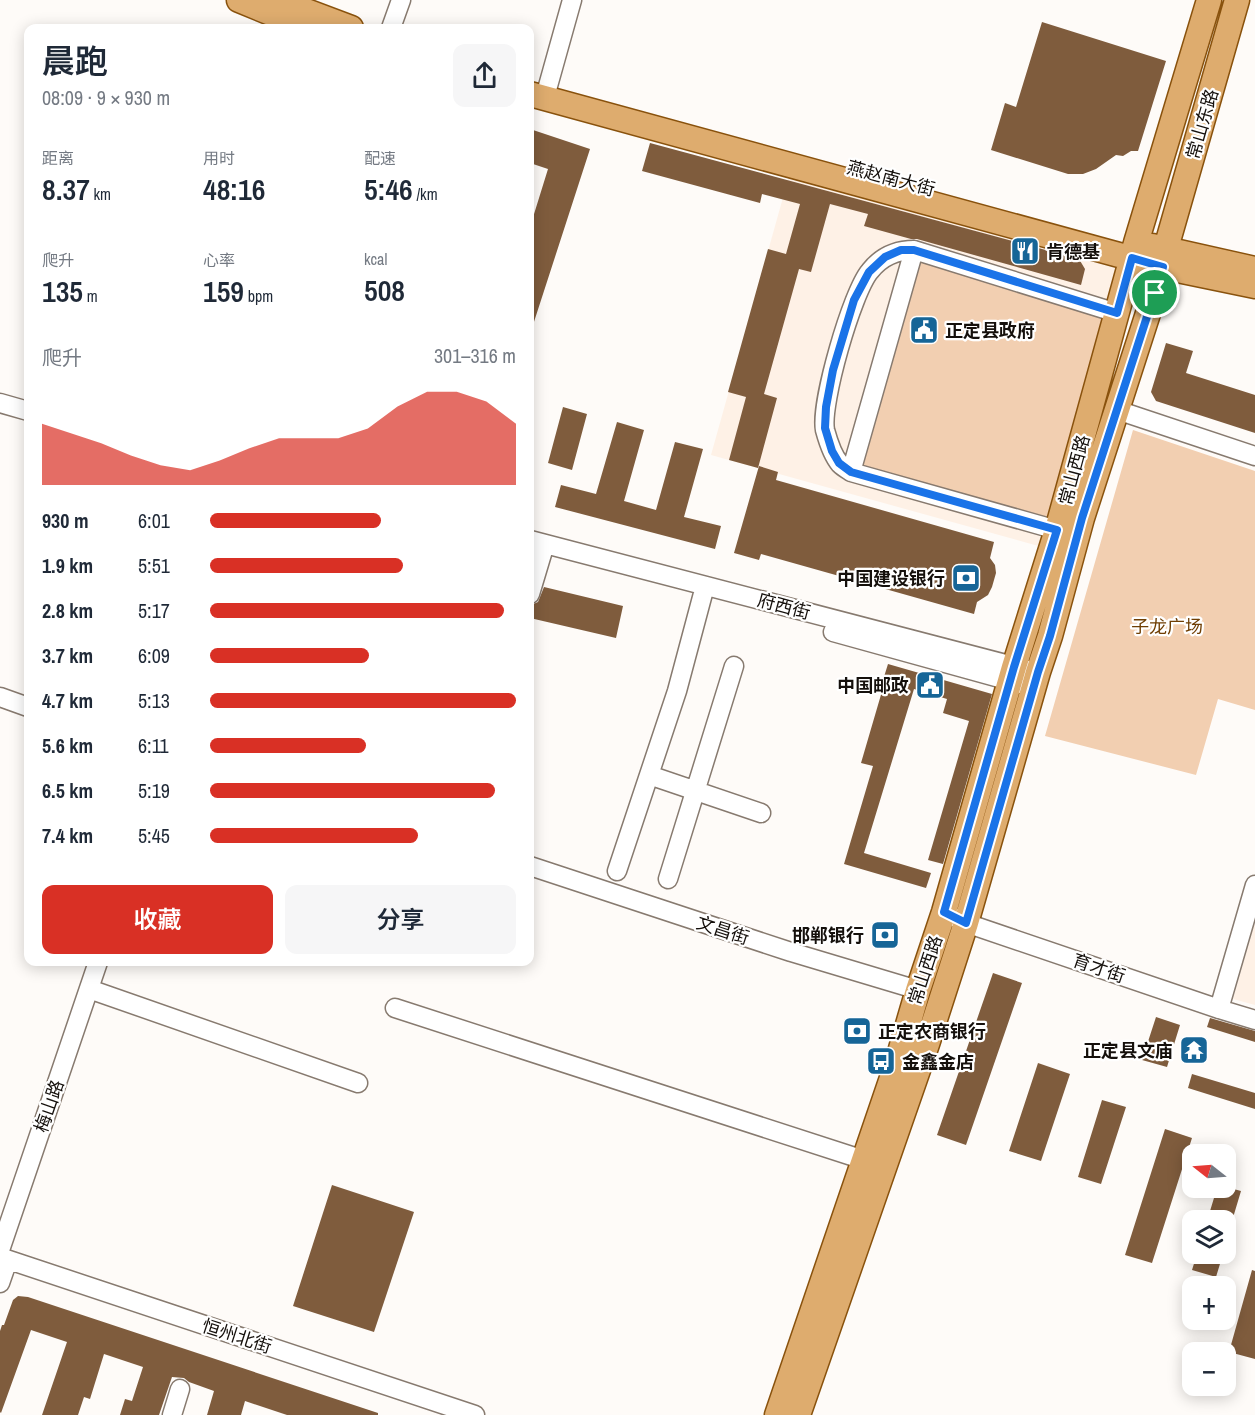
<!DOCTYPE html>
<html lang="zh">
<meta charset="utf-8">
<style>
body{margin:0;font-family:"Archivo Narrow","Noto Sans SC",sans-serif;background:#f6f6f7;color:#1f2937;height:100vh;display:flex;flex-direction:column;font-size:22px;white-space:nowrap}
*{box-sizing:border-box;margin:0}
p{font-size:20px;color:#747a83}
.icon{flex:none;width:33px;height:33px;fill:none;stroke:currentColor;stroke-width:2;stroke-linecap:round;stroke-linejoin:round}
.map{position:relative;flex:1;overflow:hidden}
.panel{position:absolute;left:24px;top:24px;width:510px;height:942px;display:flex;flex-direction:column;background:#fff;border-radius:12px;box-shadow:0 3px 15px #0003}
.panel>*{flex:none}
.needle{width:39px;rotate:287deg}
.tools{position:absolute;left:1182px;top:1144px;display:grid;gap:12px}
.tools a{display:grid;place-items:center;width:54px;height:54px;border-radius:12px;background:#fff;box-shadow:0 3px 15px #0003;font-size:30px}
.pin{position:absolute;display:grid;place-items:center;width:51px;height:51px;color:#fff;margin:-26px;border:3px solid #fff;border-radius:50%;box-shadow:0 2px 6px #0007}
.round{display:grid;place-items:center;flex:none;width:63px;height:63px;border-radius:12px;background:#f6f6f7}
.summary{display:flex;align-items:center;justify-content:space-between;height:102px;padding:0 18px}
h1{font-size:33px;font-weight:600;line-height:45px}
.metrics{display:grid;grid-template-columns:repeat(3,1fr);gap:9px;height:102px;padding:6px 18px}
.metrics div{display:grid;align-content:center}
.metrics b{font-size:30px;font-weight:600}
.metrics small{font-size:16px;font-weight:400}
.metrics p{font-size:16px}
.chart{height:168px;padding:12px 18px}
.chart p{display:flex;justify-content:space-between}
.chart svg{width:100%;height:108px;margin-top:6px;fill:#d93025;opacity:.7}
.action{display:flex;gap:12px;margin-top:auto;padding:12px 18px}
.action a{flex:1;height:69px;border-radius:12px;background:#d93025;color:#fff;font-size:24px;font-weight:600;line-height:69px;text-align:center}
.action a+a{background:#f6f6f7;color:#1f2937}
ul{padding:0 18px;list-style:none;font-size:20px}
li{display:grid;grid-template-columns:96px 72px 1fr;align-items:center;height:45px}
li i{height:15px;border-radius:8px;background:#d93025}
.map>svg:first-child{display:block}
.built{fill:#fef1e6}
.green{fill:#f2cfb1}
.building{fill:#7f5c3d}
.lines{fill:none;stroke-linecap:round;stroke-linejoin:round}
.minor-casing{stroke:#877a6f;stroke-width:21}
.major-casing{stroke:#89520d;stroke-width:27}
.minor{stroke:#fff;stroke-width:18}
.major{stroke:#deac6e;stroke-width:24}
.route-casing{stroke:#fff;stroke-width:12}
.route{stroke:#1a73e8;stroke-width:8}
.labels{text-anchor:middle;dominant-baseline:central;stroke-width:4.5;stroke-linejoin:round;paint-order:stroke}
.street-label{font-size:18px;fill:#15100c;stroke:#fff}
.poi-label{font-size:18px;font-weight:bold;fill:#15100c;stroke:#fff;text-anchor:start}
.park-label{font-size:18px;fill:#6f3e03;stroke:#fff}
</style>
<div class="map">
<svg width="1255" height="1415" viewBox="0 0 1255 1415">
<rect width="100%" height="100%" fill="#fefbf8"/>
<path class="built" d="M789,176L1120,269L1042,547L711,455Z
M1255,922V1005L1233,999Z"/>
<path class="green" d="M919,262L1105,314L1047,519L861,466Z
M1133,430L1255,471V710L1218,699L1196,775L1045,736Z"/>
<path class="building" d="M1042,22L1166,61L1138,151H1131L1123,156L1116,155L1096,169L1083,174H1068L991,150L1005,103L1016,107Z
M530,129L590,149L532,328H530V227L548,169L530,163Z
M650,143L1079,259L1085,269L1081,285L917,239H911L864,226L868,214L830,204L811,272L799,269L764,394L777,398L758,468L729,460L746,397L728,392L768,249L786,254L800,204L762,194L760,203L642,171Z
M1166,343L1193,351L1186,373L1255,395V433L1156,401L1151,392Z
M563,407L587,414L572,470L548,463Z
M617,422L644,430L624,501L656,510L675,442L703,449L684,517L721,526L715,549L555,507L561,485L596,494Z
M759,466L778,472L776,480L994,542L990,558L995,565L996,573L992,587L988,595L977,602L974,614L761,554L759,560L734,553Z
M544,587L623,606L616,638L530,618L531,605L538,602Z
M888,664L992,694L943,864L928,860L969,721L943,713L947,699L914,689L864,853L931,873L926,888L844,864L873,766L861,763L885,681L883,680Z
M993,973L1022,983L966,1145L937,1135Z
M1156,1017L1180,1025L1167,1067L1142,1060Z
M1210,1018L1255,1031V1042L1207,1027Z
M1038,1063L1070,1074L1041,1161L1009,1151Z
M1192,1074L1255,1093V1109L1188,1088Z
M1102,1100L1126,1107L1101,1184L1078,1177Z
M1165,1129L1192,1138L1152,1263L1125,1255Z
M332,1185L414,1212L374,1332L293,1306Z
M1217,1188H1230L1241,1191L1232,1221H1207Z
M1197,1254H1223L1216,1277L1192,1270Z
M1252,1270L1255,1271V1359L1229,1352Z
M18,1296L28,1297L378,1413V1415H287L245,1401L241,1415H207L214,1391L189,1382L184,1378L172,1377L159,1415H120L125,1399L132,1401L143,1367L104,1354L90,1399L84,1397L78,1415H42L67,1342L31,1330L1,1413L0,1412V1331L2,1325H4L13,1300Z"/>
<g class="lines">
<g class="minor-casing">
<path id="minor" d="M391,28L401,0
M548,86L572,0
M0,403L28,411
M1117,410L1255,456
M851,472C848,470 843,467 840,464C833,456 828,441 825,430C820,404 852,292 870,271C881,257 896,250 914,250
M1057,530L851,472L914,250L1117,313
M530,540L1025,669
M530,594L545,544
M833,632L1021,684
M0,697L28,707
M649,775L761,813
M530,866L791,952L918,990
M617,871L677,691L705,586
M668,879L734,666
M956,918L966,923L1219,1009L1255,1020
M89,989L358,1083
M395,1008L864,1160
M1219,1009L1255,885
M0,1250L98,962
M0,1257L475,1415
M0,1283L8,1260
M172,1415L180,1389"/>
</g>
<g class="major-casing">
<path id="major" d="M239,0L295,23
M277,0L351,28
M530,94L1163,267L1255,286
M1152,246L1255,269
M777,1415L896,1066L918,990L944,912L1014,667L1057,530L1136,243L1209,0
M798,1415L927,1044L966,923L1038,672L1050,636L1082,518L1163,267L1166,248L1237,0"/>
</g>
<use href="#minor" class="minor"/>
<use href="#major" class="major"/>
</g>
<g class="lines">
<g class="route-casing">
<path id="route" d="M901,250H914L1117,313L1132,258L1163,267L1082,518L1050,636L1038,672L966,923L944,912L1014,667L1057,530L851,472L839,463L832,451L825,428L826,407L833,370L854,300L869,272L885,257Z"/>
</g>
<use href="#route" class="route"/>
</g>
<defs>
<g id="restaurant-square" transform="scale(1.5)"><rect x="-9" y="-9" width="18" height="18" rx="4" fill="#166597" stroke="#fff"/><path d="M-5-6h1v4h1v-4h1v4h1v-4h1v5L-1.5 .5V6h-2V.5L-5-1ZM5-6V6H3V1.5H1.5Q1.5-4 5-6Z" fill="#fff"/></g>
<g id="civic-square" transform="scale(1.5)"><rect x="-9" y="-9" width="18" height="18" rx="4" fill="#166597" stroke="#fff"/><path d="M-.6-6.5H3V-4.5H.6V-3L4-1V1h2V6H-6V1h2V-1L-.6-3ZM-1.2 2.5V6h2.4V2.5Z" fill="#fff"/></g>
<g id="bank-square" transform="scale(1.5)"><rect x="-9" y="-9" width="18" height="18" rx="4" fill="#166597" stroke="#fff"/><path d="M-6-4H6V4H-6ZM0-2.3a2.3 2.3 0 1 0 0 4.6a2.3 2.3 0 1 0 0-4.6Z" fill="#fff"/></g>
<g id="temple-square" transform="scale(1.5)"><rect x="-9" y="-9" width="18" height="18" rx="4" fill="#166597" stroke="#fff"/><path d="M0-6L5-2H3V0L6.5 2.5H4V6H1.5V3h-3V6H-4V2.5H-6.5L-3 0V-2H-5Z" fill="#fff"/></g>
<g id="bus-square" transform="scale(1.5)"><rect x="-9" y="-9" width="18" height="18" rx="4" fill="#166597" stroke="#fff"/><path d="M-5-6H5V4H4V6H2V4H-2V6H-4V4H-5ZM-3.5-4V0h7V-4ZM-3.5 1.2v1.5H-2V1.2ZM2 1.2v1.5H3.5V1.2Z" fill="#fff"/></g>
</defs>
<g fill-rule="evenodd">
<use href="#restaurant-square" x="1025" y="251"/>
<use href="#civic-square" x="924" y="330"/>
<use href="#bank-square" x="966" y="578"/>
<use href="#civic-square" x="930" y="685"/>
<use href="#bank-square" x="885" y="935"/>
<use href="#bank-square" x="857" y="1031"/>
<use href="#temple-square" x="1194" y="1050"/>
<use href="#bus-square" x="881" y="1061"/>
</g>
<g class="labels">
<g class="street-label">
<text transform="translate(1202 124) rotate(-74)">常山东路</text>
<text transform="translate(891 178) rotate(15)">燕赵南大街</text>
<text transform="translate(1074 470) rotate(-75)">常山西路</text>
<text transform="translate(784 606) rotate(15)">府西街</text>
<text transform="translate(723 930) rotate(18)">文昌街</text>
<text transform="translate(1099 968) rotate(19)">育才街</text>
<text transform="translate(925 970) rotate(-72)">常山西路</text>
<text transform="translate(49 1106) rotate(-71)">梅山路</text>
<text transform="translate(237 1336) rotate(18)">恒州北街</text>
</g>
<g class="poi-label">
<text x="1046" y="251">肯德基</text>
<text x="945" y="330">正定县政府</text>
<text x="945" y="578" text-anchor="end">中国建设银行</text>
<text x="909" y="685" text-anchor="end">中国邮政</text>
<text x="864" y="935" text-anchor="end">邯郸银行</text>
<text x="878" y="1031">正定农商银行</text>
<text x="1173" y="1050" text-anchor="end">正定县文庙</text>
<text x="902" y="1061">金鑫金店</text>
</g>
<g class="park-label">
<text x="1167" y="626">子龙广场</text>
</g>
</g>
</svg>
<div class="tools">
<a><svg class="needle" viewBox="-14 -14 28 28"><path d="M0-13l5 13h-10z" fill="#e53935"/><path d="M0 13l5-13h-10z" fill="#747a83"/></svg></a>
<a><svg class="icon" aria-label="layers" viewBox="0 0 24 24"><path d="M12 4l9 5-9 5-9-5zM3 14l9 5 9-5"/></svg></a>
<a>+</a>
<a>−</a>
</div>
<div class="pin" style="left:1155px;top:293px;background:#1e9e55"><svg class="icon" aria-label="arrive" viewBox="0 0 24 24"><path d="M6 21V4h12l-3 4 3 4H6"/></svg></div>
<section class="panel">
<div class="summary"><div><h1>晨跑</h1><p>08:09 · 9 × 930 m</p></div><a class="round"><svg class="icon" aria-label="share" viewBox="0 0 24 24"><path d="M12 15V3M7 8l5-5 5 5M5 13v7h14v-7"/></svg></a></div>
<div class="metrics">
<div><p>距离</p><b>8.37<small> km</small></b></div>
<div><p>用时</p><b>48:16</b></div>
<div><p>配速</p><b>5:46<small> /km</small></b></div>
</div>
<div class="metrics">
<div><p>爬升</p><b>135<small> m</small></b></div>
<div><p>心率</p><b>159<small> bpm</small></b></div>
<div><p>kcal</p><b>508</b></div>
</div>
<div class="chart"><p><span>爬升</span>301–316 m</p>
<svg viewBox="0 0 160 44" preserveAspectRatio="none"><path d="M0 44V19L10 23L20 27L30 32L40 36L50 38L60 34L70 29L80 25L90 25L100 25L110 21L120 12L130 6L140 6L150 10L160 19V44z"/></svg>
</div>
<ul>
<li><b>930 m</b>6:01<i style="width:56%"></i></li>
<li><b>1.9 km</b>5:51<i style="width:63%"></i></li>
<li><b>2.8 km</b>5:17<i style="width:96%"></i></li>
<li><b>3.7 km</b>6:09<i style="width:52%"></i></li>
<li><b>4.7 km</b>5:13<i style="width:100%"></i></li>
<li><b>5.6 km</b>6:11<i style="width:51%"></i></li>
<li><b>6.5 km</b>5:19<i style="width:93%"></i></li>
<li><b>7.4 km</b>5:45<i style="width:68%"></i></li>
</ul>
<div class="action"><a>收藏</a><a>分享</a></div>
</section>
</div>
